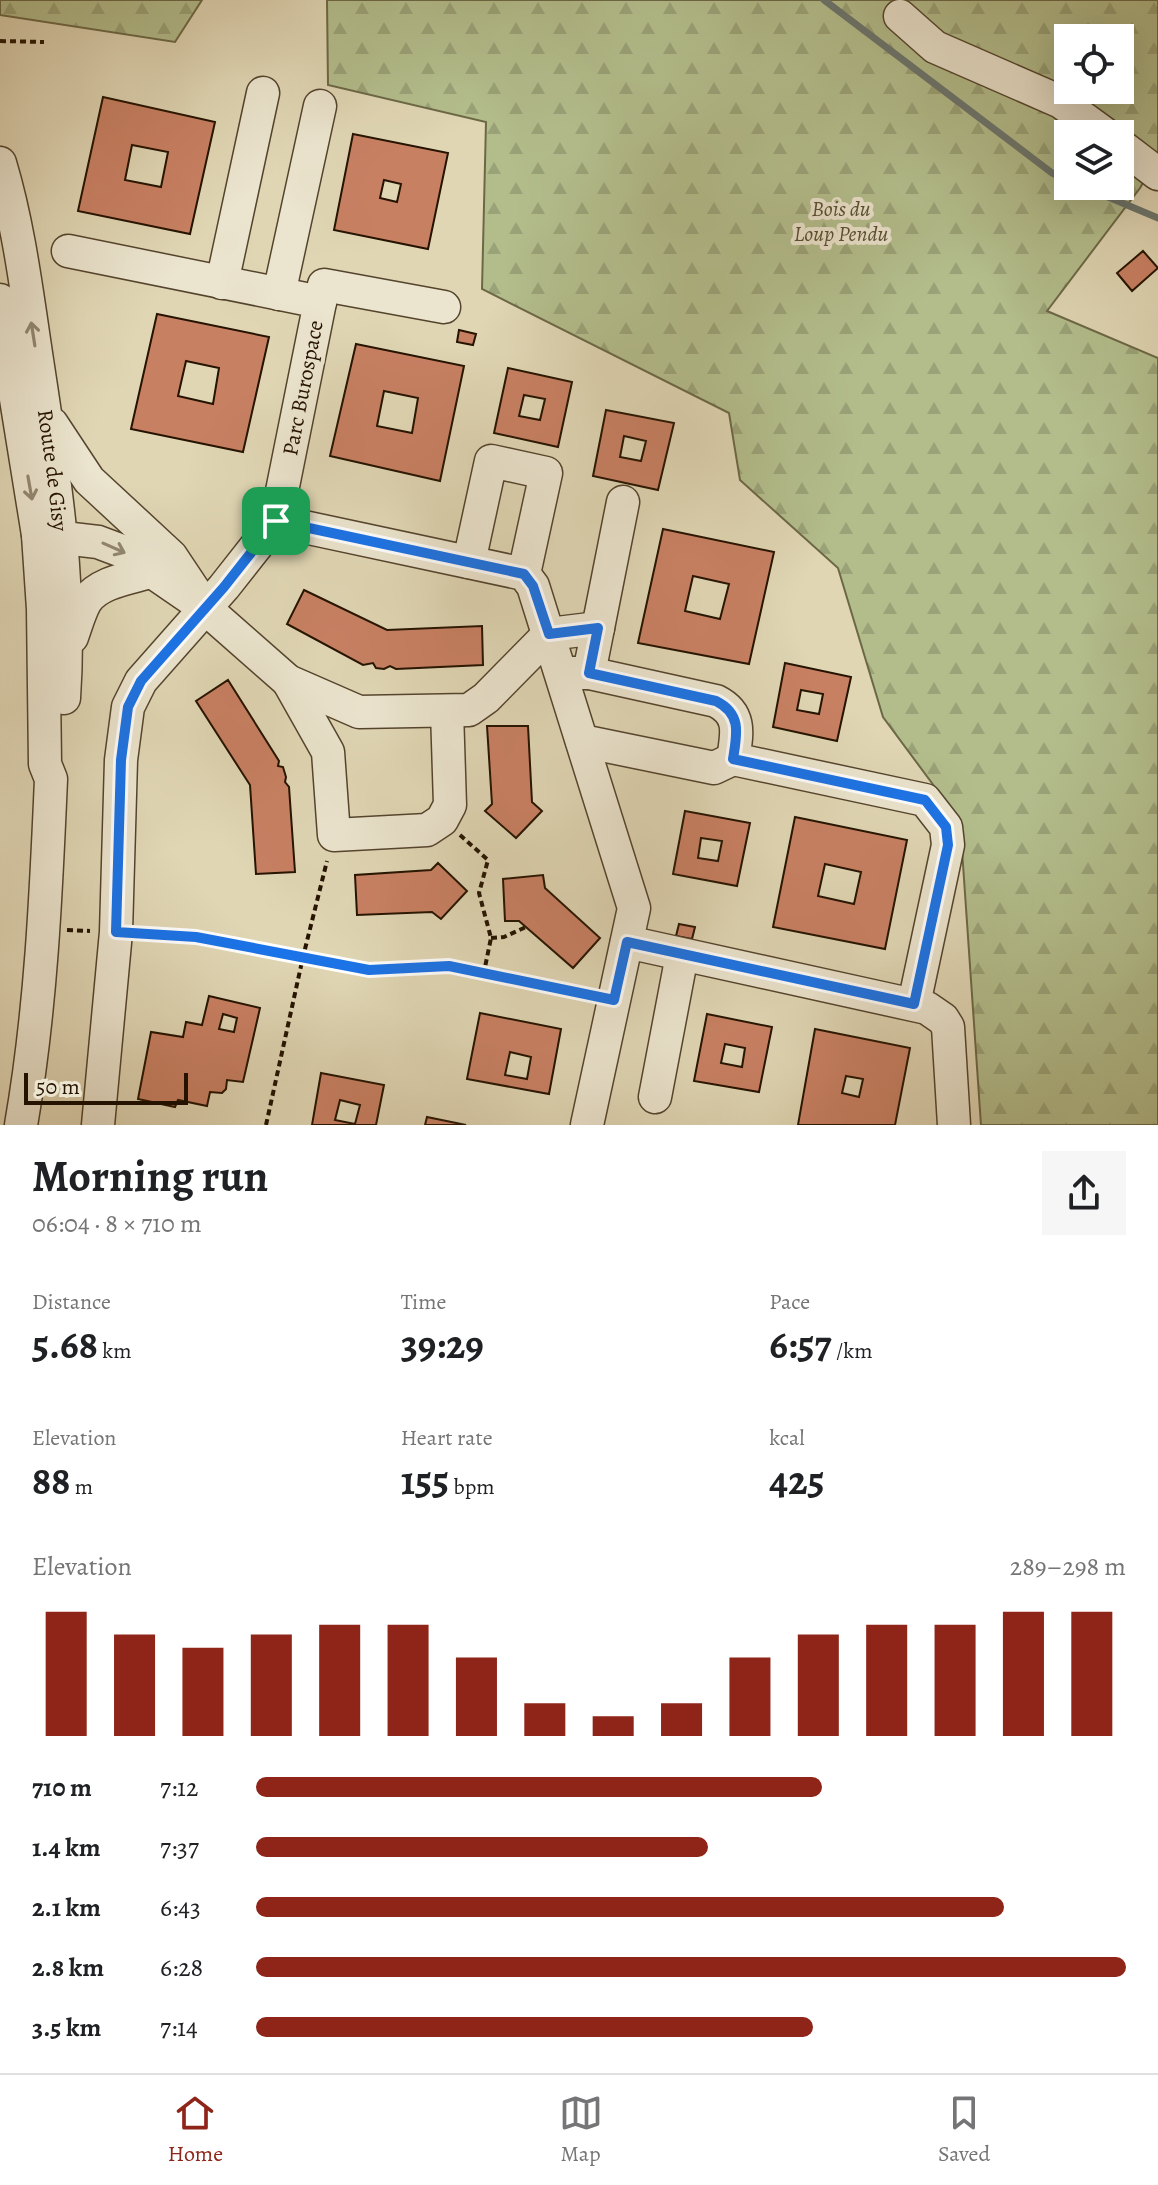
<!DOCTYPE html>
<meta charset="utf-8">
<style>
body{margin:0;font-family:Alegreya,serif;background:#f6f6f6;color:#202124;height:100vh;display:flex;flex-direction:column;font-size:30px;white-space:nowrap}
*{box-sizing:border-box;margin:0}
p{font-size:26px;color:#757577}
.icon{flex:none;width:44px;height:44px;fill:none;stroke:currentColor;stroke-width:2;stroke-linecap:round;stroke-linejoin:round}
.map{position:relative;height:1125px;overflow:hidden}
.drawer{display:flex;flex-direction:column;background:#fff;flex:1}
.drawer>*{flex:none}
.buttons{position:absolute;left:1054px;top:24px;display:grid;gap:16px}
.buttons a{display:grid;place-items:center;width:80px;height:80px;border-radius:0px;background:#fff;box-shadow:0 8px 32px #0002;font-size:40px}
.scale{position:absolute;left:24px;bottom:20px;width:164px;box-sizing:border-box;padding-left:8px;border:4px solid #251300;border-top:0;font-size:22px;line-height:28px;white-space:nowrap;color:#251300;-webkit-text-stroke:6px #ebe4ce;paint-order:stroke}
.pin{position:absolute;display:grid;place-items:center;width:68px;height:68px;color:#fff;margin:-34px;border-radius:16px;box-shadow:0 4px 12px #0006}
.round{display:grid;place-items:center;flex:none;width:84px;height:84px;border-radius:0px;background:#f6f6f6}
.headline{display:flex;align-items:center;justify-content:space-between;height:136px;padding:0 32px}
h1{font-size:44px;font-weight:700;line-height:60px}
.metrics{display:grid;grid-template-columns:repeat(3,1fr);gap:12px;height:136px;padding:8px 32px}
.metrics div{display:grid;align-content:center}
.metrics b{font-size:40px;font-weight:700}
.metrics small{font-size:22px;font-weight:400}
.metrics p{font-size:22px}
.chart{height:224px;padding:16px 32px}
.chart p{display:flex;justify-content:space-between}
.chart svg{width:100%;height:144px;margin-top:8px;stroke:#8f2418;stroke-width:6}
ul{padding:0 32px;list-style:none;font-size:26px}
li{display:grid;grid-template-columns:128px 96px 1fr;align-items:center;height:60px}
li i{height:20px;border-radius:10px;background:#8f2418}
.menu{display:flex;justify-content:space-around;align-items:center;height:112px;border-top:2px solid #e0e0e0;background:#fff;font-size:22px;color:#757577}
.menu a{display:grid;justify-items:center;gap:4px}
.menu .active{color:#8f2418}
.map>svg:first-child{display:block}
.forest{fill:url(#forest-firs);stroke:#6c6846;stroke-width:2;fill-rule:evenodd}
.lines{fill:none;stroke-linecap:round;stroke-linejoin:round}
.stream{stroke:#6b756e;stroke-width:7}
.building{fill:#c88063;stroke:#251300;stroke-width:2;fill-rule:evenodd}
.minor-casing{stroke:#54442d;stroke-width:35}
.path{stroke:#251300;stroke-width:4;stroke-dasharray:6 4;stroke-linecap:butt}
.minor{stroke:#ebe4ce;stroke-width:32}
.oneway{stroke:#928671}
.route-casing{stroke:#fff;stroke-width:16}
.route{stroke:#1a73e8;stroke-width:10}
.labels{text-anchor:middle;dominant-baseline:central;stroke-width:8;stroke-linejoin:round;paint-order:stroke}
.park-label{font-size:22px;font-style:italic;fill:#574e31;stroke:#ebe4ce}
.street-label{font-size:22px;fill:#251300;stroke:#ebe4ce}
</style>
<div class="map">
<svg width="1158" height="1125" viewBox="0 0 1158 1125">
<defs>
<pattern id="forest-firs" width="22" height="20" patternUnits="userSpaceOnUse" patternTransform="scale(2)"><rect width="22" height="20" fill="#b3bd8c"/><path d="M5 1l3.5 6h-7zM16 11l3.5 6h-7z" fill="#9aa277"/></pattern>
</defs>
<rect width="100%" height="100%" fill="#e0d6b4"/>
<filter id="stains"><feTurbulence type="fractalNoise" baseFrequency=".0025" numOctaves="4"/><feColorMatrix values="0 0 0 0 .2 0 0 0 0 .09 0 0 0 0 .02 0 0 0 .5 -.17"/></filter>
<radialGradient id="worn" r=".72"><stop offset=".6" stop-color="#630" stop-opacity="0"/><stop offset="1" stop-color="#630" stop-opacity=".3"/></radialGradient>
<path class="forest" d="M0,0H202L175,42L0,15Z
M327,0H1158V163L1155,162L1140,188L1047,311L1158,358V1125H981L960,821L883,717L838,568L740,480L729,413L482,289L486,122L328,85ZM1068,38H1120V90H1068ZM1068,134H1120V186H1068Z"/>
<g class="lines">
<path class="stream" d="M824,0L1052,173L1068,180
M1082,186L1158,218"/>
</g>
<path class="building" d="M103,97L215,122L190,234L78,211ZM132,145L168,152L161,187L125,180Z
M353,134L448,153L428,249L334,230ZM384,180L401,184L397,202L380,198Z
M1143,251L1158,268L1132,291L1117,273Z
M157,314L269,337L243,452L131,429ZM186,361L219,368L213,404L178,396Z
M459,330L476,334L473,345L457,342Z
M356,344L464,366L440,481L330,456ZM384,391L418,398L412,433L377,426Z
M508,368L572,382L558,447L494,433ZM524,395L545,399L540,420L519,416Z
M606,410L674,423L658,490L593,476ZM624,436L646,441L641,461L620,457Z
M663,529L774,552L749,664L638,643ZM693,576L729,584L720,619L685,611Z
M304,590L387,630L482,626L483,665L396,669L390,666L384,669L376,668L373,663L363,665L287,624Z
M785,663L851,677L837,741L773,727ZM801,690L823,694L819,714L797,710Z
M228,680L279,761L278,766L283,767L286,777L285,782L289,787L295,872L256,874L250,785L196,701Z
M487,726H528L532,802L542,811L516,838L485,811L492,804Z
M685,811L750,823L737,886L673,874ZM701,838L722,841L718,861L698,858Z
M795,817L907,840L885,949L773,927ZM825,864L861,872L854,904L818,896Z
M438,863L467,891L441,919L432,912L357,915L355,875L431,870Z
M543,875L545,888L600,938L573,968L519,921H505L503,879Z
M679,924L695,927L692,939L676,936Z
M209,996L260,1008L243,1082L227,1080L226,1089L222,1093L210,1092L207,1106L178,1100L175,1107L138,1099L151,1032L183,1037L186,1022L202,1025ZM223,1014L237,1018L234,1032L219,1029Z
M480,1013L561,1029L549,1094L467,1079ZM510,1052L531,1057L527,1079L505,1075Z
M707,1014L772,1027L759,1092L694,1081ZM725,1044L745,1048L742,1067L721,1063Z
M815,1029L910,1048L895,1125H798ZM846,1076L863,1079L859,1097L842,1093Z
M321,1073L384,1085L376,1125H312ZM340,1100L360,1105L355,1124L335,1120Z
M427,1117L466,1125H425Z"/>
<g class="lines">
<g class="minor-casing">
<g id="minor">
<path d="M900,16L935,47L1061,102L1105,134"/>
<path d="M1120,145L1158,174"/>
<path id="s1" d="M0,163C19,226 27,294 37,360C54,471 72,585 64,698"/>
<path d="M68,251L320,302L276,521"/>
<path d="M222,283L263,93"/>
<path d="M279,294L320,106"/>
<path d="M0,300L38,535L43,609L45,764L51,779C46,895 41,1010 21,1125"/>
<path d="M320,302L324,285L444,307"/>
<path d="M52,424L89,480L171,556L197,595"/>
<path d="M38,535L98,542L122,551L205,608L288,681L359,712L469,710L486,698L549,634L598,628L589,673"/>
<path d="M469,562L491,461L546,473L524,574"/>
<path d="M598,628L623,502"/>
<path d="M72,637C76,626 80,611 86,601C99,582 130,578 150,572"/>
<path d="M570,673H589L716,701C742,714 737,734 733,759L925,800L946,827L948,845L914,1004"/>
<path d="M288,681L328,752L334,835L427,830L442,820L450,805L447,711"/>
<path d="M582,741L714,768L733,759"/>
<path d="M627,942L927,1008L943,1019L948,1027L954,1125"/>
<path d="M655,1097L682,955"/>
<path d="M98,1125L116,932L121,760L128,707L141,681L224,587L276,521L524,574L533,586L634,908L587,1125"/>
</g>
</g>
<path class="path" d="M0,41L44,42
M460,835L488,860L479,893L491,938L484,972
M67,930L90,931
M143,934L196,937L369,970L449,966L588,995
M491,938L504,937L526,927
M266,1125L303,957L327,861"/>
<use href="#minor" class="minor"/>
</g>
<defs><path id="oneway-shaft" d="M-6 0H5M1.5-3L5.5 0L1.5 3" fill="none" stroke-width="1.6" stroke-linecap="round" stroke-linejoin="round" transform="scale(2)"/></defs>
<g class="oneway">
<use href="#oneway-shaft" transform="translate(33 334) rotate(-99)"/>
<use href="#oneway-shaft" transform="translate(30 488) rotate(80)"/>
<use href="#oneway-shaft" transform="translate(114 548) rotate(24)"/>
</g>
<g class="lines">
<g class="route-casing">
<path id="route" d="M276,521L524,574L533,586L549,634L598,628L589,673L716,701C742,714 737,734 733,759L925,800L946,827L948,845L914,1004L627,942L614,1000L449,966L369,970L196,937L116,932L121,760L128,707L141,681L224,587Z"/>
</g>
<use href="#route" class="route"/>
</g>
<g class="labels">
<g class="park-label">
<text x="841" y="209">Bois du<tspan x="841" dy="25">Loup Pendu</tspan></text>
</g>
<g class="street-label">
<text transform="translate(303 388) rotate(-79)">Parc Burospace</text>
<text stroke="none"><textPath href="#s1" startOffset="312">Route de Gisy</textPath></text>
</g>
</g>
<rect width="100%" height="100%" filter="url(#stains)"/>
<rect width="100%" height="100%" fill="url(#worn)"/>
</svg>
<div class="buttons">
<a><svg class="icon" aria-label="locate" viewBox="0 0 24 24"><circle cx="12" cy="12" r="6"/><path d="M12 2v4M12 18v4M2 12h4M18 12h4"/></svg></a>
<a><svg class="icon" aria-label="layers" viewBox="0 0 24 24"><path d="M12 4l9 5-9 5-9-5zM3 14l9 5 9-5"/></svg></a>
</div>
<div class="scale">50 m</div>
<div class="pin" style="left:276px;top:521px;background:#1e9e55"><svg class="icon" aria-label="arrive" viewBox="0 0 24 24"><path d="M6 21V4h12l-3 4 3 4H6"/></svg></div>
</div>
<section class="drawer">
<div class="headline"><div><h1>Morning run</h1><p>06:04 · 8 × 710 m</p></div><a class="round"><svg class="icon" aria-label="share" viewBox="0 0 24 24"><path d="M12 15V3M7 8l5-5 5 5M5 13v7h14v-7"/></svg></a></div>
<div class="metrics">
<div><p>Distance</p><b>5.68<small> km</small></b></div>
<div><p>Time</p><b>39:29</b></div>
<div><p>Pace</p><b>6:57<small> /km</small></b></div>
</div>
<div class="metrics">
<div><p>Elevation</p><b>88<small> m</small></b></div>
<div><p>Heart rate</p><b>155<small> bpm</small></b></div>
<div><p>kcal</p><b>425</b></div>
</div>
<div class="chart"><p><span>Elevation</span>289–298 m</p>
<svg viewBox="0 0 160 44" preserveAspectRatio="none"><path d="M5 44V6M15 44V13M25 44V17M35 44V13M45 44V10M55 44V10M65 44V20M75 44V34M85 44V38M95 44V34M105 44V20M115 44V13M125 44V10M135 44V10M145 44V6M155 44V6"/></svg>
</div>
<ul>
<li><b>710 m</b>7:12<i style="width:65%"></i></li>
<li><b>1.4 km</b>7:37<i style="width:52%"></i></li>
<li><b>2.1 km</b>6:43<i style="width:86%"></i></li>
<li><b>2.8 km</b>6:28<i style="width:100%"></i></li>
<li><b>3.5 km</b>7:14<i style="width:64%"></i></li>
</ul>
</section>
<nav class="menu">
<a class="active"><svg class="icon" aria-label="home" viewBox="0 0 24 24"><path d="M3 11l9-7 9 7M6 9v11h12V9"/></svg>Home</a>
<a><svg class="icon" aria-label="map" viewBox="0 0 24 24"><path d="M3 6l6-2 6 2 6-2v14l-6 2-6-2-6 2zM9 4v14M15 6v14"/></svg>Map</a>
<a><svg class="icon" aria-label="saved" viewBox="0 0 24 24"><path d="M7 4h10v16l-5-4-5 4z"/></svg>Saved</a>
</nav>
